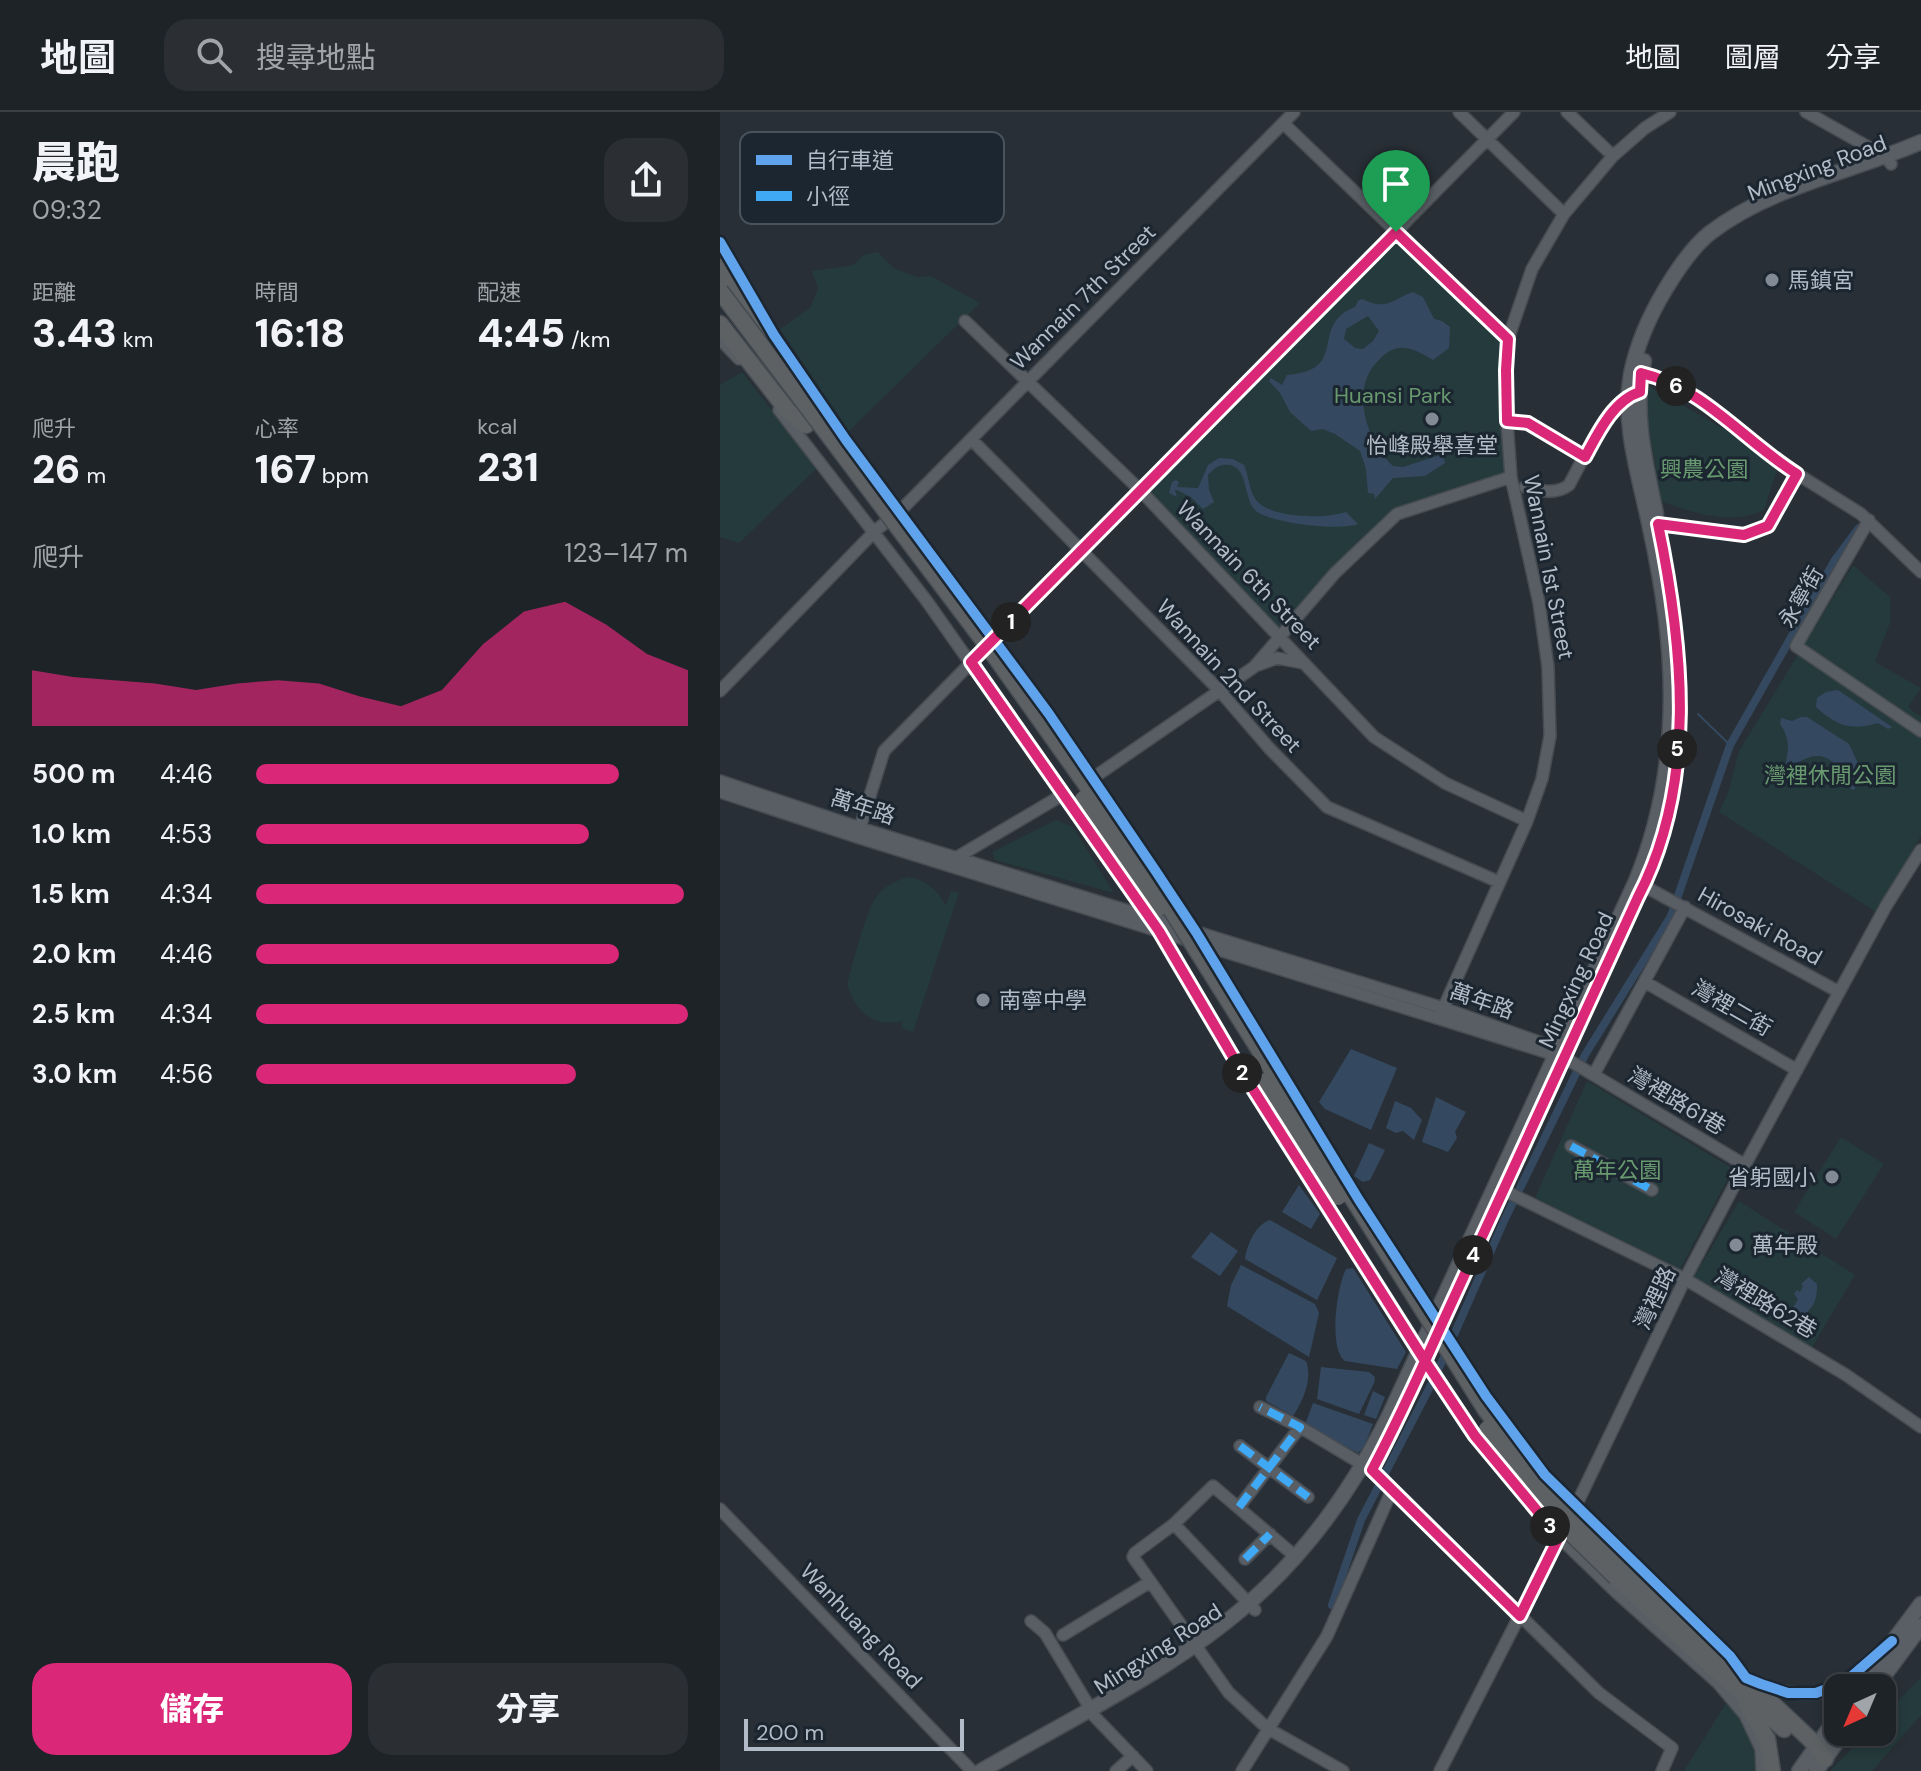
<!DOCTYPE html>
<html lang="zh-TW">
<meta charset="utf-8">
<style>
body{margin:0;font-family:"DM Sans","Noto Sans TC",sans-serif;background:#2b2f34;color:#f1f3f6;height:100vh;display:flex;flex-direction:column;font-size:30px;white-space:nowrap}
*{box-sizing:border-box;margin:0}
p{font-size:26px;color:#a1a4a8}
.icon{flex:none;width:44px;height:44px;fill:none;stroke:currentColor;stroke-width:2;stroke-linecap:round;stroke-linejoin:round}
.map{position:relative;flex:1;overflow:hidden}
.panel{display:flex;flex-direction:column;background:#1e2328;width:720px}
.panel>*{flex:none}
.needle{width:52px;rotate:224deg}
.fabs{position:absolute;left:1104px;top:1562px;display:grid;gap:16px}
.fabs a{display:grid;place-items:center;width:72px;height:72px;border-radius:16px;background:#1e2328;box-shadow:0 4px 12px #0003,0 0 0 2px #3c4045;font-size:40px}
.scale{position:absolute;left:24px;bottom:20px;width:220px;box-sizing:border-box;padding-left:8px;border:4px solid #b2bcc8;border-top:0;font-size:22px;line-height:28px;white-space:nowrap;color:#b2bcc8;-webkit-text-stroke:6px #1b2631;paint-order:stroke}
.pin{position:absolute;display:grid;place-items:center;width:68px;height:68px;color:#fff;margin:-82px -34px;border-radius:50% 50% 50% 0;rotate:-45deg;box-shadow:0 0 8px #0007}
.pin .icon{rotate:45deg}
.km{position:absolute;width:40px;height:40px;margin:-20px;border-radius:50%;background:#222;color:#fff;font-size:22px;line-height:40px;text-align:center}
.round{display:grid;place-items:center;flex:none;width:84px;height:84px;border-radius:24px;background:#2b2f34}
.overview{display:flex;align-items:center;justify-content:space-between;height:136px;padding:0 32px}
h1{font-size:44px;font-weight:800;line-height:60px}
.metrics{display:grid;grid-template-columns:repeat(3,1fr);gap:12px;height:136px;padding:8px 32px}
.metrics div{display:grid;align-content:center}
.metrics b{font-size:40px;font-weight:800}
.metrics small{font-size:22px;font-weight:400}
.metrics p{font-size:22px}
.chart{height:224px;padding:16px 32px}
.chart p{display:flex;justify-content:space-between}
.chart svg{width:100%;height:144px;margin-top:8px;fill:#db2777;opacity:.7}
.cta{display:flex;gap:16px;margin-top:auto;padding:16px 32px}
.cta a{flex:1;height:92px;border-radius:24px;background:#db2777;color:#fff;font-size:32px;font-weight:800;line-height:92px;text-align:center}
.cta a+a{background:#2b2f34;color:#f1f3f6}
ul{padding:0 32px;list-style:none;font-size:26px}
li{display:grid;grid-template-columns:128px 96px 1fr;align-items:center;height:60px}
li i{height:20px;border-radius:10px;background:#db2777}
header{display:flex;align-items:center;gap:48px;box-sizing:border-box;height:112px;padding:0 40px;background:#1e2328;border-bottom:2px solid #3c4045}
header strong{font-size:38px}
nav{display:flex;gap:44px;margin-inline-start:auto;font-size:28px}
.search{width:560px;height:72px;background:#2b2f34;display:flex;align-items:center;gap:20px;box-sizing:border-box;padding:0 28px;border-radius:24px;color:#a1a4a8;font-size:30px}
main{display:flex;flex:1;min-height:0}
.map>svg:first-child{display:block}
.green{fill:#253a3c}
.water{fill:#344960;fill-rule:evenodd}
.lines{fill:none;stroke-linecap:round;stroke-linejoin:round}
.stream{stroke:#344960;stroke-width:2}
.canal{stroke:#344960;stroke-width:8}
.minor-casing{stroke:#464b51;stroke-width:14}
.major-casing{stroke:#464c53;stroke-width:17}
.highway-casing{stroke:#454b51;stroke-width:19}
.minor{stroke:#585e64;stroke-width:11}
.major{stroke:#5a5f66;stroke-width:14}
.highway{stroke:#5d6164;stroke-width:16}
.highway-bridge-casing{stroke:#454b51;stroke-width:19;stroke-linecap:butt}
.highway-bridge{stroke:#5d6164;stroke-width:16}
.quiet{stroke:#3fa9f5;stroke-width:8;stroke-dasharray:16 8;stroke-linecap:butt}
.cycleway-casing{stroke:#1b2631;stroke-width:15}
.cycleway{stroke:#60a3ed;stroke-width:10}
.route-casing{stroke:#fff;stroke-width:16}
.route{stroke:#db2777;stroke-width:10}
.poi-dot{fill:#828b95;stroke:#1b2631;stroke-width:3}
.labels{text-anchor:middle;dominant-baseline:central;stroke-width:6;stroke-linejoin:round;paint-order:stroke}
.street-label{font-size:22px;fill:#b2bcc8;stroke:#1b2631}
.poi-label{font-size:22px;fill:#b2bcc8;stroke:#1b2631;text-anchor:start}
.park-label{font-size:22px;fill:#68996f;stroke:#1b2631}
.key{fill:#1b2631;stroke:#48535e;stroke-width:2}
.key-label{font-size:22px;fill:#b2bcc8}
</style>
<header>
<strong>地圖</strong>
<div class="search"><svg class="icon" aria-label="search" viewBox="0 0 24 24"><circle cx="10" cy="10" r="6"/><path d="M15 15l6 6"/></svg>搜尋地點</div>
<nav><a>地圖</a><a>圖層</a><a>分享</a></nav>
</header>
<main>
<section class="panel">
<div class="overview"><div><h1>晨跑</h1><p>09:32</p></div><a class="round"><svg class="icon" aria-label="share" viewBox="0 0 24 24"><path d="M12 15V3M7 8l5-5 5 5M5 13v7h14v-7"/></svg></a></div>
<div class="metrics">
<div><p>距離</p><b>3.43<small> km</small></b></div>
<div><p>時間</p><b>16:18</b></div>
<div><p>配速</p><b>4:45<small> /km</small></b></div>
</div>
<div class="metrics">
<div><p>爬升</p><b>26<small> m</small></b></div>
<div><p>心率</p><b>167<small> bpm</small></b></div>
<div><p>kcal</p><b>231</b></div>
</div>
<div class="chart"><p><span>爬升</span>123–147 m</p>
<svg viewBox="0 0 160 44" preserveAspectRatio="none"><path d="M0 44V27L10 29L20 30L30 31L40 33L50 31L60 30L70 31L80 35L90 38L100 33L110 19L120 9L130 6L140 13L150 22L160 27V44z"/></svg>
</div>
<ul>
<li><b>500 m</b>4:46<i style="width:84%"></i></li>
<li><b>1.0 km</b>4:53<i style="width:77%"></i></li>
<li><b>1.5 km</b>4:34<i style="width:99%"></i></li>
<li><b>2.0 km</b>4:46<i style="width:84%"></i></li>
<li><b>2.5 km</b>4:34<i style="width:100%"></i></li>
<li><b>3.0 km</b>4:56<i style="width:74%"></i></li>
</ul>
<div class="cta"><a>儲存</a><a>分享</a></div>
</section>
<div class="map">
<svg width="1201" height="1659" viewBox="0 0 1201 1659">
<rect width="100%" height="100%" fill="#282f36"/>
<path class="green" d="M676,120L788,227L791,365L677,402L561,524L421,379Z
M158,140L174,156L197,165L211,164L260,191L129,319L60,217L90,196L98,176L92,159L133,153L143,143Z
M22,260L97,356L19,431L0,425V273Z
M925,272L1004,317L1057,358L1044,398C1010,414 976,401 942,390L928,312Z
M1133,453L1170,485V511L1155,550L1201,576L1188,595L1201,605V724L1156,800L999,700L1008,681L1019,639Z
M336,708L353,715L394,781L275,748L272,740Z
M188,765C207,768 216,777 226,793L231,779L239,781L193,920L181,916L183,909C153,916 136,900 127,872C133,852 145,801 156,785C164,774 175,769 188,765Z
M867,969L1013,1057L960,1157L815,1086Z
M1121,1025L1164,1052L1116,1127L1074,1100Z
M1019,1089L1135,1163L1091,1237L974,1165Z
M1201,1565V1603L1152,1659H1110L1148,1620H1162V1605Z
M1006,1591C1023,1608 1039,1634 1038,1659H964Z"/>
<path class="water" d="M693,180L703,185L714,207L722,209L730,215L729,236L713,248C704,243 694,236 684,236C675,235 667,240 661,246C628,274 646,329 673,354L683,355L723,342L725,351L705,364L673,366L655,387L654,382L648,381L646,357L640,339L615,322L603,317L591,319L570,300L560,281L549,269L551,266L562,273L567,263C631,258 588,213 635,195L638,189L642,187C667,199 671,188 693,180ZM648,204L659,219L653,229L643,237L635,236L624,227L626,217Z
M499,346L513,347L524,353C529,364 529,379 536,388C551,407 605,407 626,400L638,412C619,419 553,412 536,399C522,387 530,349 503,353C497,354 492,358 488,363L489,378L494,390L483,397L471,385L457,378H455L457,385L449,381L452,370L456,368L459,370L457,375L478,376L488,353Z
M1118,578L1172,615L1168,617L1158,611C1131,619 1117,614 1096,595L1097,586L1106,580Z
M1081,605H1087L1129,632L1137,649L1147,658L1144,668L1133,678C1124,672 1124,664 1118,656C1104,637 1086,643 1071,656L1065,654C1069,638 1070,626 1060,612L1061,606L1072,609Z
M631,937L677,956L651,1018L605,997L599,990Z
M716,985L746,1000L735,1020L737,1026L728,1040L702,1030Z
M675,989L691,996L702,1008L694,1028L683,1019L676,1021L666,1016Z
M649,1031L665,1038L650,1068L643,1070L634,1064Z
M579,1073L600,1102L591,1117L562,1100Z
M550,1108L617,1146L597,1188L525,1147C527,1133 535,1113 550,1108Z
M491,1120L518,1139L500,1164L471,1145Z
M521,1153L595,1192L599,1201L589,1245L507,1194L511,1173Z
M633,1156L686,1240L677,1257L625,1249C608,1237 617,1174 626,1157Z
M1089,1165L1097,1172C1097,1187 1095,1195 1082,1204L1070,1201L1078,1187L1074,1182L1077,1178L1080,1180L1083,1174L1081,1172Z
M569,1241L586,1249C593,1267 583,1289 573,1304L546,1289V1285Z
M601,1255L649,1260L655,1265L654,1271L639,1302L597,1287Z
M653,1279L665,1285L656,1307L644,1303Z
M593,1291L653,1312L644,1335L638,1341L585,1313Z"/>
<g class="lines">
<path class="stream" d="M978,602L1010,633"/>
<path class="canal" d="M733,1225L784,1109L865,943L951,804L1010,633L1115,448L1139,416
M717,1260L727,1239
M612,1493L641,1408L713,1269"/>
<g class="minor-casing">
<path id="minor" d="M739,0L844,102
M847,0L893,44
M1086,0L1166,45L1171,52
M563,11L788,227
M0,130L54,223L126,328L247,493
M245,209L421,379L654,625L725,671L807,709
M0,227L19,247
M916,261L935,264L978,285L1055,348L1141,402L1201,460
M59,298L206,488L439,819L519,955L755,1324L839,1425L898,1482L998,1571L1025,1603L1041,1637L1042,1659
M787,309L808,311L865,345
M251,327L499,578L549,636L607,695L779,770
M805,375C820,379 836,383 849,373C866,342 882,303 911,283
M1149,408L1076,534L1201,619
M930,412L1024,423L1048,414L1077,362
M283,542L329,602L405,714
M538,553L557,546L583,551
M0,579L155,419L180,399L574,0
M373,666L534,555L615,461L677,402L791,365
M0,669L140,716L723,896L839,937L842,942
M0,680L137,725L845,946L1025,1053
M137,725L164,639L794,0
M234,747L344,682
M444,771L522,896
M924,774L1119,880
M925,870L1077,958
M719,906L807,709L822,667L830,624L828,555L819,491L791,365L786,296L788,227L812,157L844,102L893,44L925,16L950,0
M874,962L965,795
M851,1034L932,1078
M775,1074L965,1167L1126,1263L1201,1315
M763,1280L805,1336
M540,1295L580,1315L652,1358L879,1581L952,1636L942,1659
M520,1334L588,1385
M519,1395L580,1315
M0,1397L252,1659
M850,1406L965,1167L1025,1053L1166,794L1201,738
M867,1406L993,1527
M454,1412L535,1498
M576,1445L493,1374L454,1412L415,1441L413,1445L509,1581L547,1616L623,1659
M525,1447L550,1422
M311,1509L325,1521L370,1596
M343,1523L430,1470
M1032,1568C1062,1581 1099,1591 1127,1568C1140,1557 1151,1545 1165,1535
M374,1604L427,1659
M396,1659L413,1644
M522,1659L607,1524L672,1378
M720,1659L842,1421"/>
</g>
<g class="major-casing">
<path id="major" d="M924,249C912,300 926,352 936,402
M1138,1576L1201,1492
M1155,1576L1201,1514
M261,1659C350,1607 453,1558 530,1490C589,1438 633,1376 668,1306L916,769C950,686 957,596 946,507C942,475 936,443 929,411C919,363 902,312 911,262C917,232 930,203 945,178C957,158 972,135 990,121C1051,74 1132,60 1201,30
M1079,1659L1118,1604
M1096,1659L1124,1620"/>
</g>
<g class="highway-casing">
<path id="highway" d="M0,155L42,223
M0,212L68,299L86,313
M904,1457C968,1516 1034,1573 1097,1634L1105,1647
M896,1465L991,1554L1064,1617
M1026,1592L1047,1627L1052,1659"/>
</g>
<use href="#minor" class="minor"/>
<use href="#major" class="major"/>
<use href="#highway" class="highway"/>
<g class="highway-bridge-casing">
<path id="highway-bridge" d="M0,179L270,537L422,751L766,1298L805,1349L904,1457
M363,687L438,797
M546,969L618,1085
M767,1317L841,1411L896,1465"/>
</g>
<use href="#highway-bridge" class="highway-bridge"/>
<path class="quiet" d="M851,1034L932,1078
M520,1334L588,1385
M519,1395L580,1315L540,1295
M525,1447L550,1422"/>
<g class="cycleway-casing">
<path id="cycleway" d="M0,130L54,223L126,328L329,602L435,758L476,820L639,1088L766,1284L825,1363L1010,1544L1026,1566L1041,1572L1068,1581H1096L1125,1570L1172,1529"/>
</g>
<use href="#cycleway" class="cycleway"/>
</g>
<g class="lines">
<g class="route-casing">
<path id="route" d="M676,120L251,550L439,819L519,955L705,1249L755,1324L839,1425L800,1504L652,1358C677,1311 699,1263 721,1214L918,785C978,670 963,533 938,412L1024,423L1048,414L1077,362C1024,329 984,276 921,261L920,280C893,288 877,323 865,345L808,311L787,309L786,258L788,227L676,120"/>
</g>
<use href="#route" class="route"/>
</g>
<g class="poi-dot">
<circle cx="1052" cy="168" r="8"/>
<circle cx="712" cy="307" r="8"/>
<circle cx="263" cy="888" r="8"/>
<circle cx="1112" cy="1065" r="8"/>
<circle cx="1016" cy="1133" r="8"/>
</g>
<g class="labels">
<g class="street-label">
<text transform="translate(1097 56) rotate(-21)">Mingxing Road</text>
<text transform="translate(363 185) rotate(-45)">Wannain 7th Street</text>
<text transform="translate(829 455) rotate(79)">Wannain 1st Street</text>
<text transform="translate(529 463) rotate(46)">Wannain 6th Street</text>
<text transform="translate(1081 485) rotate(-60)">永寧街</text>
<text transform="translate(509 564) rotate(47)">Wannain 2nd Street</text>
<text transform="translate(143 695) rotate(18)">萬年路</text>
<text transform="translate(1040 814) rotate(29)">Hirosaki Road</text>
<text transform="translate(856 868) rotate(-65)">Mingxing Road</text>
<text transform="translate(762 889) rotate(19)">萬年路</text>
<text transform="translate(1012 896) rotate(30)">灣裡二街</text>
<text transform="translate(957 989) rotate(31)">灣裡路61巷</text>
<text transform="translate(935 1186) rotate(-65)">灣裡路</text>
<text transform="translate(1046 1191) rotate(31)">灣裡路62巷</text>
<text transform="translate(141 1514) rotate(46)">Wanhuang Road</text>
<text transform="translate(438 1537) rotate(-33)">Mingxing Road</text>
</g>
<g class="poi-label">
<text x="1068" y="168">馬鎮宮</text>
<text x="712" y="333" text-anchor="middle">怡峰殿舉喜堂</text>
<text x="279" y="888">南寧中學</text>
<text x="1096" y="1065" text-anchor="end">省躬國小</text>
<text x="1032" y="1133">萬年殿</text>
</g>
<g class="park-label">
<text x="673" y="283">Huansi Park</text>
<text x="984" y="357">興農公園</text>
<text x="1110" y="663">灣裡休閒公園</text>
<text x="897" y="1058">萬年公園</text>
</g>
</g>
<rect x="20" y="20" width="264" height="92" rx="12" class="key"/>
<rect x="36" y="43" width="36" height="10" fill="#60a3ed"/>
<rect x="36" y="79" width="36" height="10" fill="#3fa9f5"/>
<g class="key-label">
<text x="86" y="56">自行車道</text>
<text x="86" y="92">小徑</text>
</g>
</svg>
<div class="fabs">
<a><svg class="needle" viewBox="-14 -14 28 28"><path d="M0-13l5 13h-10z" fill="#e53935"/><path d="M0 13l5-13h-10z" fill="#a1a4a8"/></svg></a>
</div>
<div class="scale">200 m</div>
<div class="pin" style="left:676px;top:120px;background:#1e9e55"><svg class="icon" aria-label="arrive" viewBox="0 0 24 24"><path d="M6 21V4h12l-3 4 3 4H6"/></svg></div>
<b class="km" style="left:291px;top:510px">1</b>
<b class="km" style="left:522px;top:961px">2</b>
<b class="km" style="left:830px;top:1414px">3</b>
<b class="km" style="left:753px;top:1143px">4</b>
<b class="km" style="left:957px;top:637px">5</b>
<b class="km" style="left:956px;top:274px">6</b>
</div>
</main>
